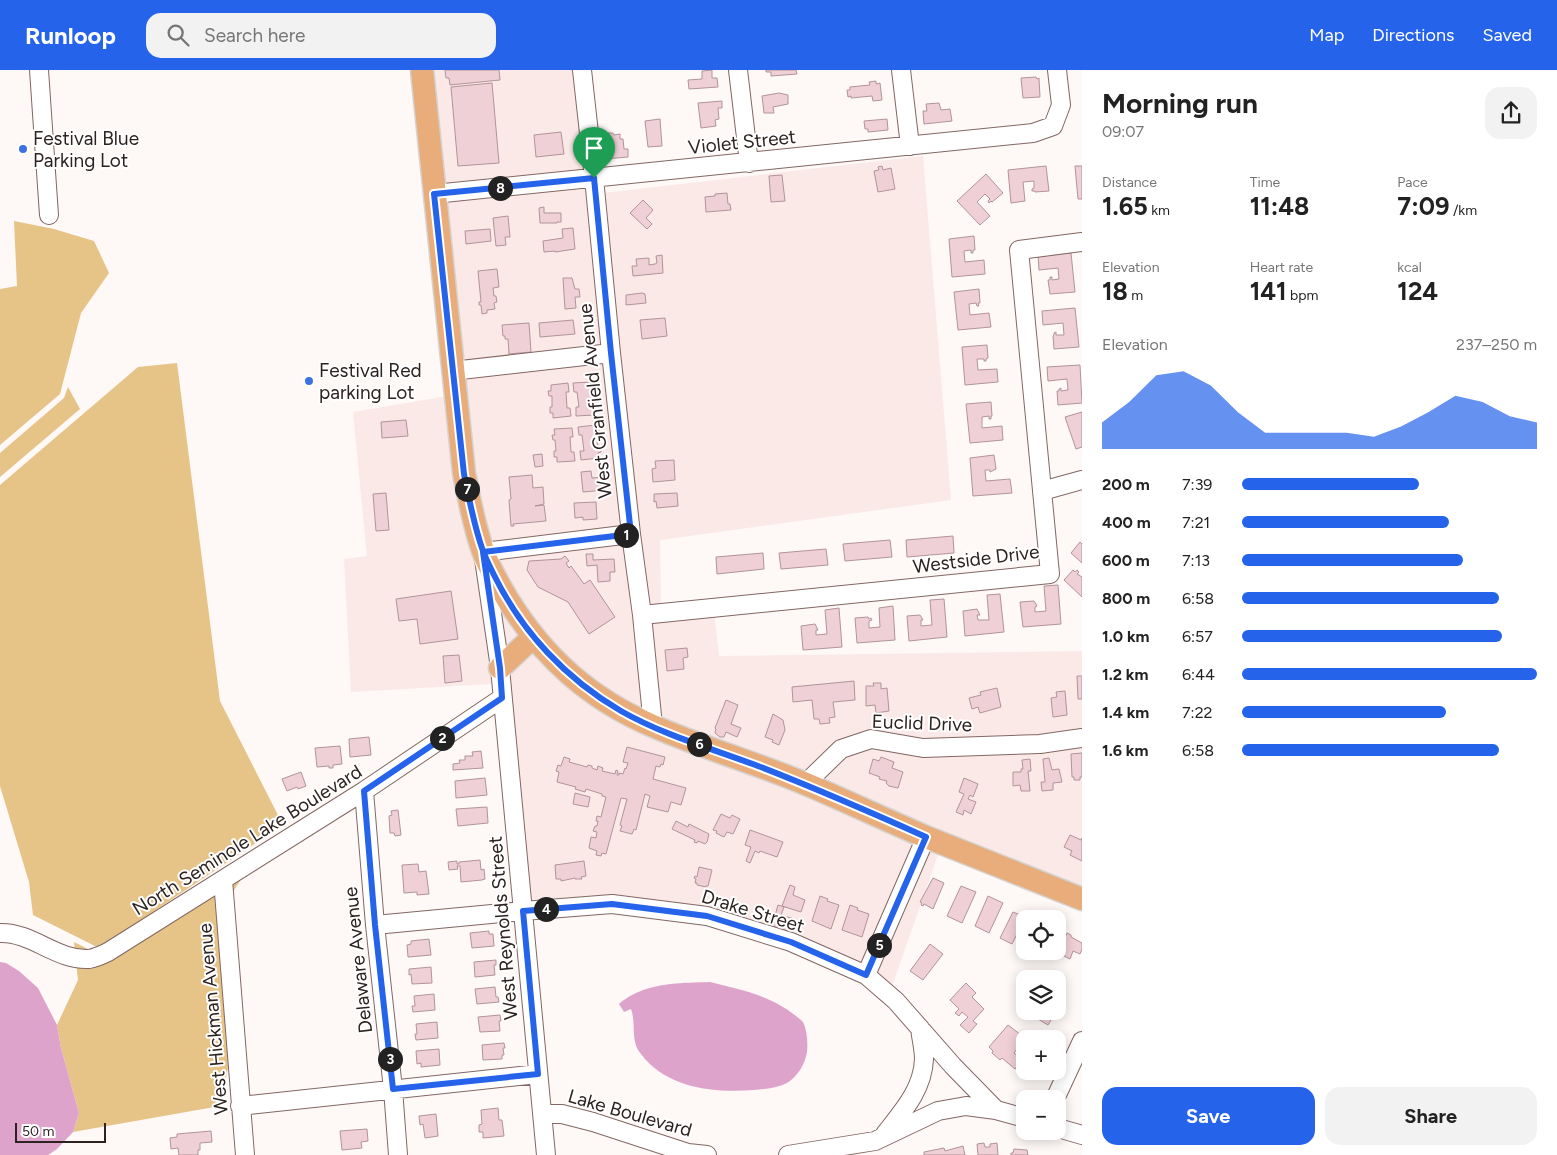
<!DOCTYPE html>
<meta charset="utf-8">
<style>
body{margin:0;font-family:Figtree,sans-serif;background:#f2f2f2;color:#222;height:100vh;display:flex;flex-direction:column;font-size:19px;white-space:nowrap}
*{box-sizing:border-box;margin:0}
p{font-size:16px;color:#767676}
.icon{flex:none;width:28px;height:28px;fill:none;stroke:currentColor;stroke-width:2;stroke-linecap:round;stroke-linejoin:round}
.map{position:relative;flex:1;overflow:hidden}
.panel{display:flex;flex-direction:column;background:#fff;width:475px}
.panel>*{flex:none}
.buttons{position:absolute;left:1016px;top:840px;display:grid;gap:10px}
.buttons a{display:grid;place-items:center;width:50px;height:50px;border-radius:10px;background:#fff;box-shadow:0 2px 12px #0003;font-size:25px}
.scale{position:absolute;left:15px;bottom:12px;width:91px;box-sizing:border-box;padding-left:5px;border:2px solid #2d2220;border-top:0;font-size:14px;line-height:18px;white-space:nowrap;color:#2d2220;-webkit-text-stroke:4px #fff;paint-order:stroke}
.pin{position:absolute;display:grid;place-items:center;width:42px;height:42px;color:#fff;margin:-51px -21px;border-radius:50% 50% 50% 0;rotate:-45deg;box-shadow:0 0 5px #0007}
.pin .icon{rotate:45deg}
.km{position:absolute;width:25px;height:25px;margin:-12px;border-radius:50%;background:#222;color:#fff;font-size:14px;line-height:25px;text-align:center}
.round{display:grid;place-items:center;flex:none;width:52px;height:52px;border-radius:15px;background:#f2f2f2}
.headline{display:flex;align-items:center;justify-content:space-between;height:85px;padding:0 20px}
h1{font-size:28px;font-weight:700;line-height:38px}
.metrics{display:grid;grid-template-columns:repeat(3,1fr);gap:8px;height:85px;padding:5px 20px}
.metrics div{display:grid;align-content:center}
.metrics b{font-size:25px;font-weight:700}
.metrics small{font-size:14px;font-weight:400}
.metrics p{font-size:14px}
.chart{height:140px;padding:10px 20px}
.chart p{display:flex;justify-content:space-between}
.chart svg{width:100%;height:90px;margin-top:5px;fill:#2563eb;opacity:.7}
.button{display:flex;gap:10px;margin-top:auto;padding:10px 20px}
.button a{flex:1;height:58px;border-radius:15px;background:#2563eb;color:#fff;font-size:20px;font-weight:700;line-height:58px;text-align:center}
.button a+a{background:#f2f2f2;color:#222}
ul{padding:0 20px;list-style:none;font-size:16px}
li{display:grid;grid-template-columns:80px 60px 1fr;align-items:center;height:38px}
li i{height:12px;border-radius:6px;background:#2563eb}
header{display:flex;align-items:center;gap:30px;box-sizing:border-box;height:70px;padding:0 25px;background:#2563eb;color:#fff}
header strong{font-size:24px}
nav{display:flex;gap:28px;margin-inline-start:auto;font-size:18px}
.search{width:350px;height:45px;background:#f2f2f2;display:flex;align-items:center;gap:12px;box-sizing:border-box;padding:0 18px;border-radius:15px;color:#767676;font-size:19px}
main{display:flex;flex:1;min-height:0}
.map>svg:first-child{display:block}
.built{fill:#fae9e6}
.green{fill:#e6c387}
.water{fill:#dea3cb}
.building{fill:#efd0d6;stroke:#b1949a}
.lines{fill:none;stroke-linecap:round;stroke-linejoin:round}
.minor-casing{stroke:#826762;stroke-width:20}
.major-casing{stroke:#d5d3d2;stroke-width:25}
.minor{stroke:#fff;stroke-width:18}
.major{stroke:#e8ad7a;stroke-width:22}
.route-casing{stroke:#fff;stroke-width:10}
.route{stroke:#2563eb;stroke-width:6}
.poi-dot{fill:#3b71e1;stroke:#fff;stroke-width:2}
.labels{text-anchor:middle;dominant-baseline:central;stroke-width:4;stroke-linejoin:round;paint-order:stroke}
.poi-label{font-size:19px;fill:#2d2220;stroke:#fff;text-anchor:start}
.street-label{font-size:19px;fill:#2d2220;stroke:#fff}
</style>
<header>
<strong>Runloop</strong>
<div class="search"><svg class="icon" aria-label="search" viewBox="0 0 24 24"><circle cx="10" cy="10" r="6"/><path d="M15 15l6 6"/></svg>Search here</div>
<nav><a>Map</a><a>Directions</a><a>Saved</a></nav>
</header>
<main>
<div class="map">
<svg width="1082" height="1085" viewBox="0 0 1082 1085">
<rect width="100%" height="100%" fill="#fef8f6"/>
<path class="built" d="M429,0H591L601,101L441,117Z
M923,86L951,430L660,470L661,543L713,532L719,586L1082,581V822L626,636L552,579L507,516L479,444L442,130L602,114L603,123Z
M448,326L457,405L532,576L567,611L940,779L890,922L867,906L642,831L530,835L509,613L351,622L344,489L367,486L353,342Z"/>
<path class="green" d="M14,151L54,159L94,171L109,203L81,243L60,324L0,375V219L17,216Z
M177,293L220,631L283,755L99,878L33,845L29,812L0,716V415L138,297Z
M68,317L80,339L0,407V383L64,328Z
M263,775L229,828L236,961L220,1036L73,1062L79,1043L61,978L57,955L78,910L74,872L96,883Z"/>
<path class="water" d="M0,892L6,893L19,901L38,918L57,955L61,978L79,1043L73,1062L57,1079L48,1085H0Z
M710,912C738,919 764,924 788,940C792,943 799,948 803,952C807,960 808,973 807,982C805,994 798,1006 787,1013C777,1018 765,1019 754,1020C716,1023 672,1019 645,989C643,986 640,983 638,980C631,967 636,952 631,939L624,942L619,934C623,930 627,928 632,925C657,912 683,913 710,912Z"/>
<path class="building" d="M445,0H499L500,10L450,15L449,8H446Z
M712,0V8H717L718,17L689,19L688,10L702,9V1Z
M766,0H796L797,4L771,6V2H766Z
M1036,7L1037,9L1039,8L1040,27L1023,28L1021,8Z
M876,11V14L880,13L882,30L873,31L872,26L851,28V26L848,27L847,20H850V17L870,15L869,12Z
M492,13L499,93L458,96L451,17Z
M779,23L788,25V34L773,37L774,43H764L762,26Z
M722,31V38H718L719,49L715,50L716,56L701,58L698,33Z
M939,33L941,40L950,39L952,51L924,54L923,41H927L926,34Z
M660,49L662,76L648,77L645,51Z
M887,49L888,60L868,62V59H865L864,51Z
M561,62L564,84L536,87L534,65Z
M608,63H613L614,65L620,64V69H623L624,79H628V87L605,89L604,80L607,79L606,71L608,70Z
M882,96L883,100L891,98L895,119L878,122L874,101L879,100L878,97Z
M1046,96L1049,121L1035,122V121H1032V119L1034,118V111L1023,112L1025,131L1011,133L1008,100Z
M1075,96H1082V129H1078Z
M986,104L1003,123L992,132L991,131L989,133L988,131L990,129L985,124L977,132L990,146L980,155L957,131Z
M782,105L785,131L771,132L769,106Z
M727,123L728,134H730L731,140L706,142L705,127L715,126V124Z
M643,130L653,140L646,148L652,154L647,159L630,143Z
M544,137V143H561V152H557V153H540L539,138Z
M508,146L510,167H505L506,175L496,176L493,148Z
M573,158L575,179L555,182V181L544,182L543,171L563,168L562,159Z
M490,159L491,171L466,174L465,161Z
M974,166L975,180H973V183H971V180L964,181L965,192L984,190L985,204L952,207L949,169Z
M1071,183L1075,222L1050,224L1048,210H1050V207H1052V210L1059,209L1058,198L1039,200L1038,186Z
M662,185L663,203L633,206L632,196H637L636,189L649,188V195L655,194L657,193L656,186Z
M497,199L499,217L493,218L494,226H496L497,232L494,233L495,239L487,240V243L482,244L481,235H479V232H481L478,201Z
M563,208H572L575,219H579L580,227H575L576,238L565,239Z
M979,219L980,233H978L979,236H977L976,233L969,234L970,245L989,243L991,257L958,260L954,222Z
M642,223L645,224L646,233L626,235V225Z
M1075,238L1079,277L1054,279L1053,266L1054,265V263L1056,262V265H1064L1063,253L1043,255L1042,241Z
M665,248L667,266L642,269L640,250Z
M573,250L575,264L540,267L539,253Z
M529,253L531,282L509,284L508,269H505V266H503L502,255Z
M987,275L988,288L986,289V291H984V289H977L978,300L997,299L998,312L965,315L962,277Z
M1080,295L1082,333L1058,335L1057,321H1059V319L1061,318V321L1068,320L1067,309L1048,311L1047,297Z
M591,312L592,317H594L595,322L592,323L593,334L596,333V339H594V345L576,346V337H579L577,322H574L573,313Z
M568,313L569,322H566L567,338H570L571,346L553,348V343H550V337H552V326H549L548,321H551V315Z
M991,332L992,346H991V349H989V346L982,347V358L1002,356L1003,370L970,373L966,334Z
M1082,342V377L1076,379L1065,347Z
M406,350L408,366L382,368L381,352Z
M596,355V361L599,360L600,366H597L598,377H601V382L598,383L599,388L581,390L580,381H584L582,365H579L578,357Z
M572,358L573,367H570L571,382H574L575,391L557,392V387H554V381H556L555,370H553L552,365H555L554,359Z
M542,384L543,396L535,397L533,385Z
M994,385L996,399L990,402V400H985L986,411L1010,409L1012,423L973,426L970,388Z
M674,390L675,410L653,412L652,399L656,398L655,391Z
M591,401L592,408L604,407L605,420L583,422L581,402Z
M532,405L533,418L543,417L544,434L535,436L544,435L546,451L513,454L514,456H511L509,430L511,429L509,407Z
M386,423L389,460L376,461L373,424Z
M677,423L678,436L657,438L656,431L654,432V424Z
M596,432L597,449L583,450V447L575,448L574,433Z
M953,466L954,483L907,487L906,470Z
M890,470L892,487L845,491L843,474Z
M1080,472L1082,474V493L1071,483Z
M826,479L828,495L781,499L779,483Z
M763,483L764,499L717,504L716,487Z
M586,484H593V490L614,489L615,502H610V511L598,512L597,495L587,496Z
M565,486L569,491L566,493L569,498L571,496L584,514L590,510L615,547L589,564L568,532L538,517L527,500L529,491L561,489Z
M1073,500L1075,502L1077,500L1079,502L1077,504L1082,507V527L1064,510Z
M1058,515L1061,554L1023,557L1020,532L1034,531L1037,536L1035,537V542L1046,541L1044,516Z
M451,521L458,569L420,574L417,549L399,551L396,529Z
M1000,524L1004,562L965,566L963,541L977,539L980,545H977L978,550H989L987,525Z
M944,529L947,567L909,571L907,546L920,545L923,550H921V556L932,555L930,530Z
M893,536L895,570L857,573L855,548L868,547L869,549L871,548L872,550L869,551V558L880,557L879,538Z
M839,538L842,577L803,580L801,556L815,554L818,560H816V565L827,564L825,540Z
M687,578L688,587L683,588L684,599L667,601L665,580Z
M459,585L462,611L445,613L443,586Z
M1077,606H1082V629H1078Z
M854,611L855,630L833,632L835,647L829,648L830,653L820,654L819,649H814L812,630L793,632L792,617Z
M873,613H881V619L887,618L889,641L876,643L875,635L866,636V616H874Z
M997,618L1001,637L980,643L978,637L972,639L969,628L981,625L980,622Z
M1065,621L1067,645L1053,647L1051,628L1057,627L1056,622Z
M726,630L738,635L731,654L741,658L737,667L726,662L724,667H720L715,663L716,659L715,658Z
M773,644L783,650L785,660L779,675L772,672L773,670L765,667Z
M369,667L371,685L350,687L349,669Z
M340,676L342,694L333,695V698H329V696L317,697L315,678Z
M627,677L665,687L663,695L661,694L660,697L656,696L653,709L686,718L681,735L671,732L668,742L647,737L650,726L645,724L636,760L634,759L632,764L620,761L622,756L620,755L627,729L621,728L606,784L602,783L601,786L596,785L597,781L589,778L591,767L596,768L597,762L593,761L595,756H597L598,751H596L597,746L601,747L606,727L602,726V724L586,719L585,722L575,719L576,717L557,712L559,702L556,701L558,695L561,696L564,687L570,689L569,692L587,697L588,695L592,696V698L597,700L598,696L603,698L602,701L615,704L616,700L618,701L617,705H619V703L623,704L625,698L626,699L628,693L623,692Z
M481,681L483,698L453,700V694L460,693L459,690H465V686H473L472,682Z
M1082,683V707H1080V710H1074V707H1072L1071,684Z
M881,687L894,692L892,698L903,702L898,718L889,716L886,713L887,711L879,709L880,707L869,703L873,689L879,691Z
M1049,688L1052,700L1059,699L1062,712L1053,713V720L1042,721L1041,712H1045L1043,689Z
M1030,689L1031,701H1028L1030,721H1021L1020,715L1013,716V702H1021V699H1023L1022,690Z
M301,702L306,716L298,719L297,717L287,721L282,709Z
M485,708L487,725L456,728L455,711Z
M964,708L978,714L973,727L970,725L968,729L976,732L971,744L964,740L963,745L956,742L964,724L959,722Z
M575,723L590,727L588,737L573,734Z
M487,737L488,753L458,756L456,739Z
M398,740L401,765L395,766L394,763H390L389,746L392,745L391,741Z
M721,744L730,748L732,745L740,749L733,764L727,762L724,767L716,763L717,761L713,760Z
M676,751L688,757L689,754L709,764L707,772L705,774L698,771L697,773L694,772L695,770L672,759Z
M750,760L783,772L777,787L760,781L759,783L755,781L750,793L746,791L751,777L745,775Z
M1070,765L1081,770L1082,768V791L1070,785L1072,781L1064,777Z
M480,790L481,800L484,799L485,809L482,810L461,812L460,796H457L458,799L449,800L448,792L457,791V794H459V792Z
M584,791L586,806L581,807L582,809H575V808L561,811V809H556L555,795Z
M418,794L419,802L426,801L429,824L417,825V822L404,823L402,795Z
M699,797L712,800L708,816H706V817L697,815V813H695L696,809L694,808L695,806L697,807Z
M933,808L944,813L933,839L924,834L923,836L921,835L922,833L920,832Z
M790,815L795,817L793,825L805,830L801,842L782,836Z
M961,816L976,822L962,853L947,846Z
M820,826L828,829L827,831L839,835L831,859L812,851Z
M988,826L1003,833L989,863L975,856Z
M778,835L784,837L781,845L794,849L791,862L772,856Z
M850,835L858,838L857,840L869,844L862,867L842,860Z
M1013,842L1030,849H1025V860L1020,858L1012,874L1000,868Z
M489,861V864H493L494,876L472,878L470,863Z
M1067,863L1071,865V867L1082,873V879L1080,884L1073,881L1070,889L1058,883Z
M429,869L431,885L408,887L407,875L411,874V871Z
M930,874L943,884L923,910L910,901Z
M496,890V895H494L495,905L475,907L474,892Z
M431,897L432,913L412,914L411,904L409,905V899Z
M966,913L976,923L972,927L984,939L973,951L977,954L969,963L960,955L968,947L962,942L959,946L955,943L959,939L950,930Z
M495,917L496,927H498L499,932L477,934L475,919Z
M434,924L435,940L413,942L412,936H415L414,926Z
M1041,941L1056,942L1048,955L1038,949L1042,942Z
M500,945L501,951H499L500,961L480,962L478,947Z
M437,952L438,968L416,970L415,964H417L416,954Z
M1008,955L1025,968L1014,983L1022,990L1015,999L1002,988L1000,990L992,983L993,981L989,977Z
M504,973L505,978H503L504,985H502V989L483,990L482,975Z
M439,979L440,995L421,997V993L417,994L416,981Z
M498,1038L499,1050H502L504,1066L483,1068V1062H479V1055L482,1054L481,1040Z
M436,1044L438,1066L425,1068L423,1054L420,1055L419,1046Z
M367,1059L368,1071L361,1072L362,1078L342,1080L340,1061Z
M211,1061L212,1072L200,1073V1080H198V1085H179L178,1078L171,1079L170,1068L177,1067V1064Z
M984,1073L985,1077H990V1074L997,1073L998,1085H978L977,1074Z
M963,1076L965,1085H924V1082L944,1078L945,1081Z
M1014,1079L1027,1080L1028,1085H1011V1083H1013Z"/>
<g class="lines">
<g class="minor-casing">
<path id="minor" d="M39,0L49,145
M582,0L594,108L611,283L631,464L642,545L653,656
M738,0L749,93
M901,0L910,76
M434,124L1033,63L1053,56L1061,35L1057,0
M452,301L611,283
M1042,421L1082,410
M642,545L1050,504L1019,180L1082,172
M805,714L841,679L871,669L923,678L1040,674L1082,668
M364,721L375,855L393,1019L398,1085
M223,810L245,1085
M375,855L523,841L612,834L707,846L791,872L866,905L896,931L953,996L996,1040
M0,863C32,862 57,891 89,889C95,888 102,885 108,882L364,721L502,628
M866,905L926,767
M1055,1029L1082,971
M240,1036L538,1004
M542,1044H562L593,1052L688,1083L707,1085
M1058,1058L1082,1065
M885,1064C903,1041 923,1019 924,989C924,979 921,968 920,958
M546,1085L500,598L483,482L631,464
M788,1085L875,1071L938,1041L966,1036L996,1040L1025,1048"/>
</g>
<g class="major-casing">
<path id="major" d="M422,0L464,403C469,429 474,456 483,481C489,498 499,515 508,530C544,588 590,629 653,656C703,678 756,693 806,714C846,731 886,750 926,767C978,788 1030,808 1082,829
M500,598L533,567"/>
</g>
<use href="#minor" class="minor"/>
<use href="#major" class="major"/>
</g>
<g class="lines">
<g class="route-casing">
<path id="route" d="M594,108L611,283L631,464L483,482L500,598L502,628L364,721L375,855L393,1019L538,1004L523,841L612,834L707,846L791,872L866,905L926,767C870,742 815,718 758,696C713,679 663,665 621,641C566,609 522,562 494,505C490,497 486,489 483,481C474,456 469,429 464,404L434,124L594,108"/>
</g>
<use href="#route" class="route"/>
</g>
<g class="poi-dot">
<circle cx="23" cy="79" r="5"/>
<circle cx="309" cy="311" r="5"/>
</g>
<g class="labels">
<g class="poi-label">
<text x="33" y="68">Festival Blue<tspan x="33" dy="22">Parking Lot</tspan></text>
<text x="319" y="300">Festival Red<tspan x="319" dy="22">parking Lot</tspan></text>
</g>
<g class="street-label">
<text transform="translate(742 72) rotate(-6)">Violet Street</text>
<text transform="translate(595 331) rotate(-96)">West Granfield Avenue</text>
<text transform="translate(976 489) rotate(-7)">Westside Drive</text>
<text transform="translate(922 653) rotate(2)">Euclid Drive</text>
<text transform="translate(247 770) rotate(-32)">North Seminole Lake Boulevard</text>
<text transform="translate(753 841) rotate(17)">Drake Street</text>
<text transform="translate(503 858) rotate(-95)">West Reynolds Street</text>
<text transform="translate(358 890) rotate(-96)">Delaware Avenue</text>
<text transform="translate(213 949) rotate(-95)">West Hickman Avenue</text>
<text transform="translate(630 1043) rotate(16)">Lake Boulevard</text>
</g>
</g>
</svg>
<div class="buttons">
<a><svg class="icon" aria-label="locate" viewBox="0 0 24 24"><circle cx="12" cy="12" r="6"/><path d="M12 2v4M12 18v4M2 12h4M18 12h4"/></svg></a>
<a><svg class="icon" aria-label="layers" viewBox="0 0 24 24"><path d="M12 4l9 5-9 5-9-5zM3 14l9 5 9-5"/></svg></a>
<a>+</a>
<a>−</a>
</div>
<div class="scale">50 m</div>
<div class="pin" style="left:594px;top:108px;background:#1e9e55"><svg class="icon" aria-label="arrive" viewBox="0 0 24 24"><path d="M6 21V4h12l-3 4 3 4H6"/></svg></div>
<b class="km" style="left:626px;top:465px">1</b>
<b class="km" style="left:442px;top:668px">2</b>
<b class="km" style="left:390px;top:989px">3</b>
<b class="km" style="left:546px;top:839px">4</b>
<b class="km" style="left:879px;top:875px">5</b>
<b class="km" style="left:699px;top:674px">6</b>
<b class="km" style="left:467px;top:419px">7</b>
<b class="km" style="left:500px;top:118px">8</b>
</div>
<section class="panel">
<div class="headline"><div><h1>Morning run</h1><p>09:07</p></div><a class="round"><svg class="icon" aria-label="share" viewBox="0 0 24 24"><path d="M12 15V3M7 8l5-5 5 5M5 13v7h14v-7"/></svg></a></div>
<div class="metrics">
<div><p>Distance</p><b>1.65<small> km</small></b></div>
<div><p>Time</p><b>11:48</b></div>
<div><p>Pace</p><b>7:09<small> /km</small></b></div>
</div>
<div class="metrics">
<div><p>Elevation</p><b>18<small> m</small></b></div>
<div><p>Heart rate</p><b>141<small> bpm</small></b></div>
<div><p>kcal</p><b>124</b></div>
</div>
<div class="chart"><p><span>Elevation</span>237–250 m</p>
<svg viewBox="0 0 160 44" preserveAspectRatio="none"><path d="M0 44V31L10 21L20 8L30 6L40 13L50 26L60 36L70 36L80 36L90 36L100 38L110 33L120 26L130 18L140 21L150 28L160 31V44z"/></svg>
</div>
<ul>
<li><b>200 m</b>7:39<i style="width:60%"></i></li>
<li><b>400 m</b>7:21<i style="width:70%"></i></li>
<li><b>600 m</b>7:13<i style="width:75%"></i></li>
<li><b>800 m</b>6:58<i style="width:87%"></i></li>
<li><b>1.0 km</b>6:57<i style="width:88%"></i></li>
<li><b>1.2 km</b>6:44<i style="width:100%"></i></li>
<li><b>1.4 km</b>7:22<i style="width:69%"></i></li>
<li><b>1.6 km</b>6:58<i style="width:87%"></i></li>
</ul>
<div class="button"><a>Save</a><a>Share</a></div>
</section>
</main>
